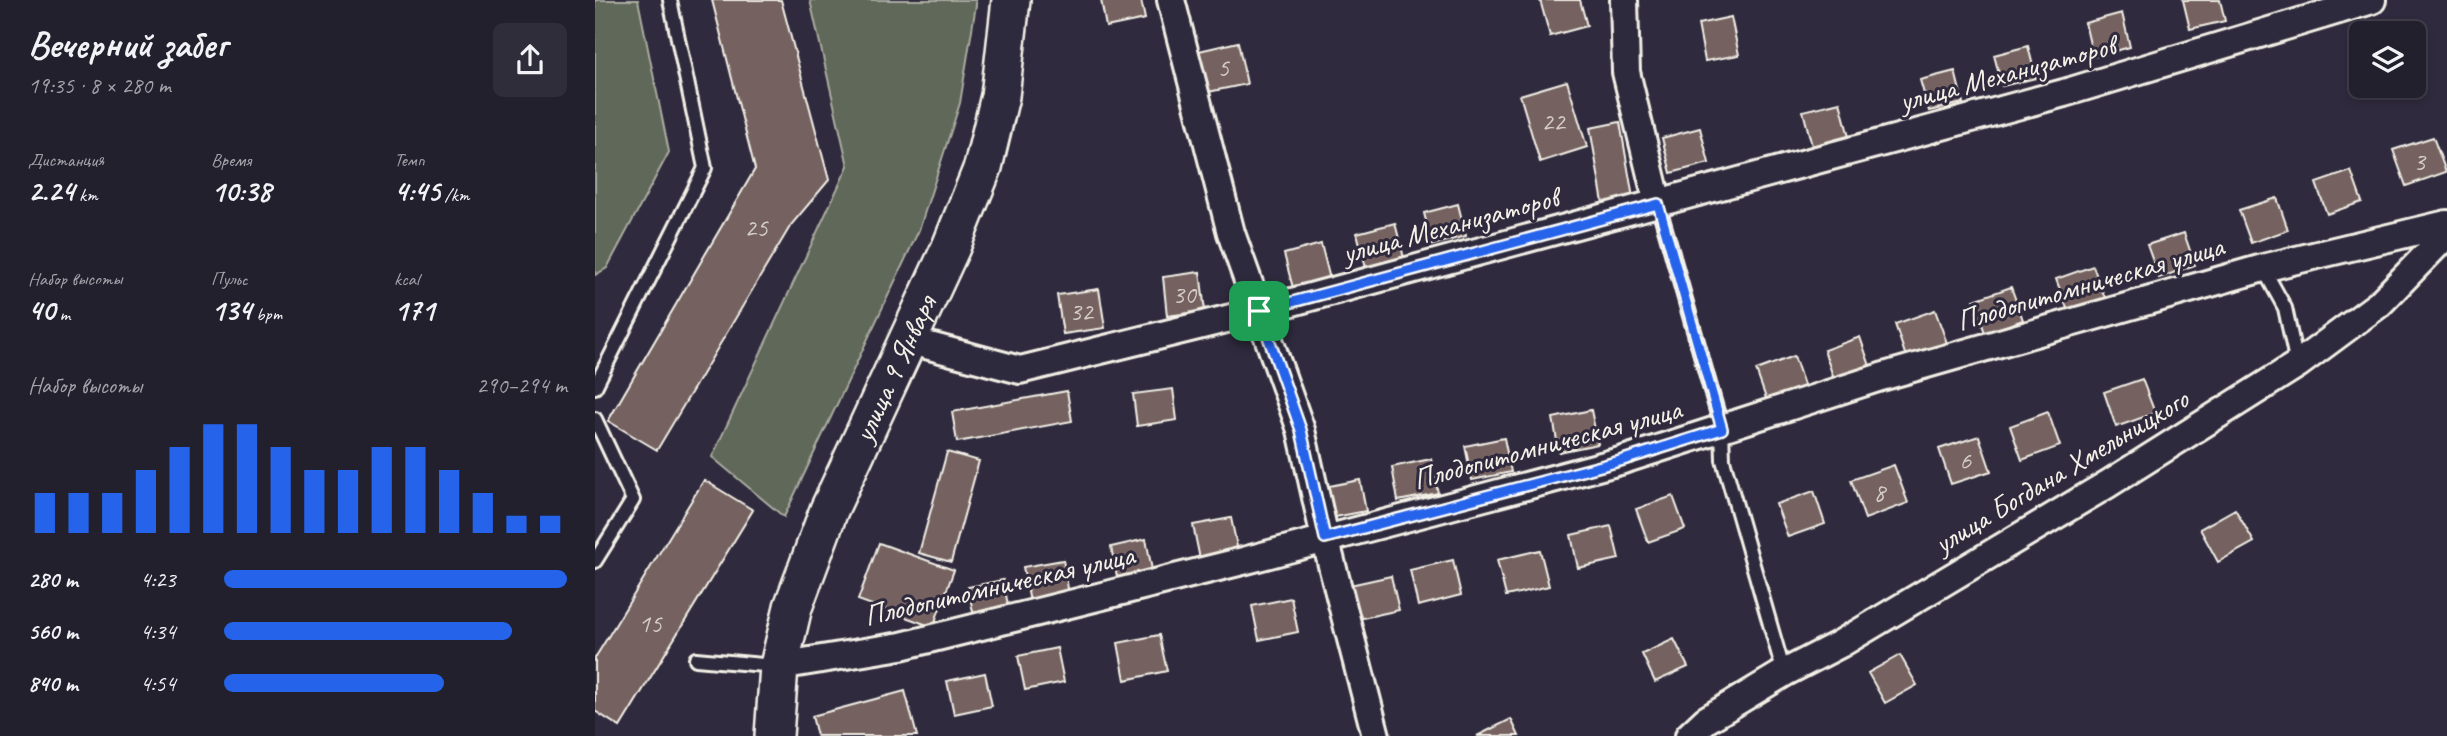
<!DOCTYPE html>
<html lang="ru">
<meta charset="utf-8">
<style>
body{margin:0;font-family:Caveat,sans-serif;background:#2f2d3a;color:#f1f3f6;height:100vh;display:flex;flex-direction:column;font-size:26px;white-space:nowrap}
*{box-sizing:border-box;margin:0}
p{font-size:23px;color:#a3a3aa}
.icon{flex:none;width:38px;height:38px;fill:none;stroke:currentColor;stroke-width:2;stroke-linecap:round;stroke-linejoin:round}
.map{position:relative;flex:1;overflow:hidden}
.drawer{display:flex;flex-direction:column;background:#23202e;width:595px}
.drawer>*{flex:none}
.tools{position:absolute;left:1754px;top:21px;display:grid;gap:14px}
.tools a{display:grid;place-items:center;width:77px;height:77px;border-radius:10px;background:#23202e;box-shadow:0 4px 10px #0003,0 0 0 2px #403e4a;font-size:35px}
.pin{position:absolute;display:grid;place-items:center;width:60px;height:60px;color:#fff;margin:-30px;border-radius:14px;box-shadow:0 4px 10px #0006}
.round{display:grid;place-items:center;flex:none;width:74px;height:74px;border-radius:10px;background:#2f2d3a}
.head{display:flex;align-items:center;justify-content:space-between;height:119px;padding:0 28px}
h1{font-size:38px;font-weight:600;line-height:52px}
.metrics{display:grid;grid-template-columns:repeat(3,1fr);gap:10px;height:119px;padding:7px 28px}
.metrics div{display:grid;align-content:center}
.metrics b{font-size:30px;font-weight:600}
.metrics small{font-size:19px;font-weight:400}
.metrics p{font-size:19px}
.chart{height:196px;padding:14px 28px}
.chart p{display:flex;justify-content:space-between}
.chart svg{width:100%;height:126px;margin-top:7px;stroke:#2563eb;stroke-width:6}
ul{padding:0 28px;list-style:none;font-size:23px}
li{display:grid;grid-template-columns:112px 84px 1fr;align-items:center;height:52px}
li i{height:18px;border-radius:9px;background:#2563eb}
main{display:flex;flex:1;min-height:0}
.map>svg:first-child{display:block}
.green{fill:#61675a;stroke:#aaaca1;stroke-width:2}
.building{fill:#746261;stroke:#f4f1e8;stroke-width:2}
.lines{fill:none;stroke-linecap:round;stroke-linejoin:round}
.lane-casing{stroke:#f4f1e8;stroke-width:18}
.street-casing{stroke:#f4f1e8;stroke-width:32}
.secondary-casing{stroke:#f4f1e8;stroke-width:42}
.lane{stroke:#2f2a3d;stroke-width:12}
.street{stroke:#2f2a3d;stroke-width:26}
.secondary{stroke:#2f2a3d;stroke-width:37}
.route-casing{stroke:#fff;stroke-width:14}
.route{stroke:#2563eb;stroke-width:9}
.labels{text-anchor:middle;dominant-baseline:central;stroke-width:6;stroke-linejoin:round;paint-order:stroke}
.number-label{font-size:26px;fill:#d4cdc6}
.street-label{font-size:30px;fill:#f4f1e8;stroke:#2f2a3d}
</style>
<main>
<section class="drawer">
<div class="head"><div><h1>Вечерний забег</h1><p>19:35 · 8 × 280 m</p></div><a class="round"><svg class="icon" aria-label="share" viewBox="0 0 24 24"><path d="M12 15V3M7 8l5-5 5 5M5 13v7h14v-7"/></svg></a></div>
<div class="metrics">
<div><p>Дистанция</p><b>2.24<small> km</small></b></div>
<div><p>Время</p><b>10:38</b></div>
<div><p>Темп</p><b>4:45<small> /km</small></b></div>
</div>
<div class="metrics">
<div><p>Набор высоты</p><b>40<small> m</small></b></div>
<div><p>Пульс</p><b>134<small> bpm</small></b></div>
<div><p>kcal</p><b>171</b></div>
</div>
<div class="chart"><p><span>Набор высоты</span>290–294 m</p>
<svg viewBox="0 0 160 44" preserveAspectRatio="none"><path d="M5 44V30M15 44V30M25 44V30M35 44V22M45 44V14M55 44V6M65 44V6M75 44V14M85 44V22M95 44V22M105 44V14M115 44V14M125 44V22M135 44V30M145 44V38M155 44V38"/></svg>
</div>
<ul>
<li><b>280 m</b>4:23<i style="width:100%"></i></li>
<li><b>560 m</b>4:34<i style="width:84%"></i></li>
<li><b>840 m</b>4:54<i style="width:64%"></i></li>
</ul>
</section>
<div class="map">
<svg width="1852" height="736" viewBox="0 0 1852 736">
<rect width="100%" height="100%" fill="#2f2a3d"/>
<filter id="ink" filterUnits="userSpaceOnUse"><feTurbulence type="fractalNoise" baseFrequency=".0143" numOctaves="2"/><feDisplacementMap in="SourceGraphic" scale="14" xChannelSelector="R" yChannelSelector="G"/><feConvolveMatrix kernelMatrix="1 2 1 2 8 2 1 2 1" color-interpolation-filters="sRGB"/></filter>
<g filter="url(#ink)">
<path class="green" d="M0,0H43L74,152L12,268L0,275Z
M215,0H381V5L365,103L324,230L189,517L117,457L253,166Z"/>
<path class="building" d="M117,0H186L234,180L196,225L62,450L13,421L160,169Z
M506,0H546L550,19L511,27Z
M945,0H985L992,26L955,36Z
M1588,0H1625L1630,21L1595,29Z
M1527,13L1535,47L1498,57L1490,23Z
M1136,17L1144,55L1110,61L1103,24Z
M643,42L652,84L613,92L604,51Z
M1433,46L1441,78L1407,86L1399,55Z
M1360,71L1368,103L1334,111L1325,80Z
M972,81L992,147L945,162L925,95Z
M1245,102L1254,137L1217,146L1208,111Z
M1025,122L1038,198L1008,203L995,128Z
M1105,128L1114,163L1076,173L1067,138Z
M1838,137L1851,172L1811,186L1798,150Z
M1756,171L1767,202L1732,214L1721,183Z
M1682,198L1693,230L1656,243L1644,210Z
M863,204L871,236L837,245L829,213Z
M800,223L809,258L771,268L762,233Z
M1589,233L1600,265L1564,278L1552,245Z
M726,244L735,279L698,288L689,254Z
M1498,266L1510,298L1473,311L1461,279Z
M605,272L610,311L572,316L568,277Z
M1416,287L1428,320L1390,333L1379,300Z
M504,289L510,328L468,334L462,295Z
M1340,310L1353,346L1312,360L1300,324Z
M1265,337L1276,369L1240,382L1229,350Z
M1199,356L1211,391L1173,404L1161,370Z
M1547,379L1560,413L1521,427L1509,392Z
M578,389L582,420L542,426L538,394Z
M472,391L477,421L362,442L357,412Z
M996,410L1003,444L964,452L958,418Z
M1453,412L1465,446L1427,460L1415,426Z
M1384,436L1396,471L1356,484L1344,449Z
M909,438L916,472L877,480L870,446Z
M352,452L384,461L356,562L324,553Z
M836,459L843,493L803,501L797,467Z
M1299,465L1313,503L1270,519L1256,480Z
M109,480L158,510L25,727L0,711V658Z
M765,480L771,511L735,518L729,487Z
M1219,491L1230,524L1193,537L1181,504Z
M1078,496L1090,529L1053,542L1041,509Z
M1640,509L1659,542L1623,562L1605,529Z
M636,518L643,551L605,559L598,525Z
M1016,526L1024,559L983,568L976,535Z
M551,539L557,570L522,577L516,547Z
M284,543L359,570L338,627L263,600Z
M945,550L954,586L911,596L902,560Z
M468,560L474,594L435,602L428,567Z
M858,560L866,595L823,606L815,570Z
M796,576L804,610L763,619L755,585Z
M408,580L414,610L379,617L373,587Z
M696,598L703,632L664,640L657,606Z
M564,635L572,671L530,680L523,643Z
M1079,639L1093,667L1060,682L1047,654Z
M462,648L469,682L430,690L423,656Z
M1305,655L1322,685L1290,703L1273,673Z
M390,673L397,706L359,714L352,681Z
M310,691L322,736H222L217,716Z
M916,719L924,736H882Z"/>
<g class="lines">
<g class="lane-casing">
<path id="lane" d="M1063,204L1127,429L1128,460L1189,673
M1668,268L1690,308L1702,364
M0,387L110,168L75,0
M0,419L38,500L0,561
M101,659L180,666"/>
</g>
<g class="street-casing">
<path id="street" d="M576,0L636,233L706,430L730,538L781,736
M1029,0L1031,72L1063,204
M312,340L425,370L664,311L1469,93L1777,0
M184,666L306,646L648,561L1025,461L1286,377L1668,268L1852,224
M1094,736L1111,720L1189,673L1245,644L1513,484L1703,364L1784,304L1852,234"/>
</g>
<g class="secondary-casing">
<g id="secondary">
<path id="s1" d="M179,736L184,666L198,607L234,510L356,247L388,167L405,96L416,0"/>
</g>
</g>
<use href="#lane" class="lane"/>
<use href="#street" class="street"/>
<use href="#secondary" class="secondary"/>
</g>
</g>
<g class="lines" filter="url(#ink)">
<g class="route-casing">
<path id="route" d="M1063,204L1127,429L1025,461L730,538L706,430L664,311Z"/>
</g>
<use href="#route" class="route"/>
</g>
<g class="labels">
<g class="number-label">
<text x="628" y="67">5</text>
<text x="958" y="121">22</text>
<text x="1824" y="161">3</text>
<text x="161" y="227">25</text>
<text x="589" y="294">30</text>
<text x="486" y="311">32</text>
<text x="1370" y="460">6</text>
<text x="1284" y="492">8</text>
<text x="55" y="623">15</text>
</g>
<g class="street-label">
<text transform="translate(1412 73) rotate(-15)">улица Механизаторов</text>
<text transform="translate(855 225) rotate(-15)">улица Механизаторов</text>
<text transform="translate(1495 283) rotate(-16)">Плодопитомническая улица</text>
<text stroke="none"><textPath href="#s1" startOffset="390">улица 9 Января</textPath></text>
<text transform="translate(952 444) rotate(-15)">Плодопитомническая улица</text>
<text transform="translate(1466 471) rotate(-31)">улица Богдана Хмельницкого</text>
<text transform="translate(404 585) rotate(-13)">Плодопитомническая улица</text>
</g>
</g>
</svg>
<div class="tools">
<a><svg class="icon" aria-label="layers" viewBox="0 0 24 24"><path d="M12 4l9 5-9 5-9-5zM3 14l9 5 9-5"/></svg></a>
</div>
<div class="pin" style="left:664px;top:311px;background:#1e9e55"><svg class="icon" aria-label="arrive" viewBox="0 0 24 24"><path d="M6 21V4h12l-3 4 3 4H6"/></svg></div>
</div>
</main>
